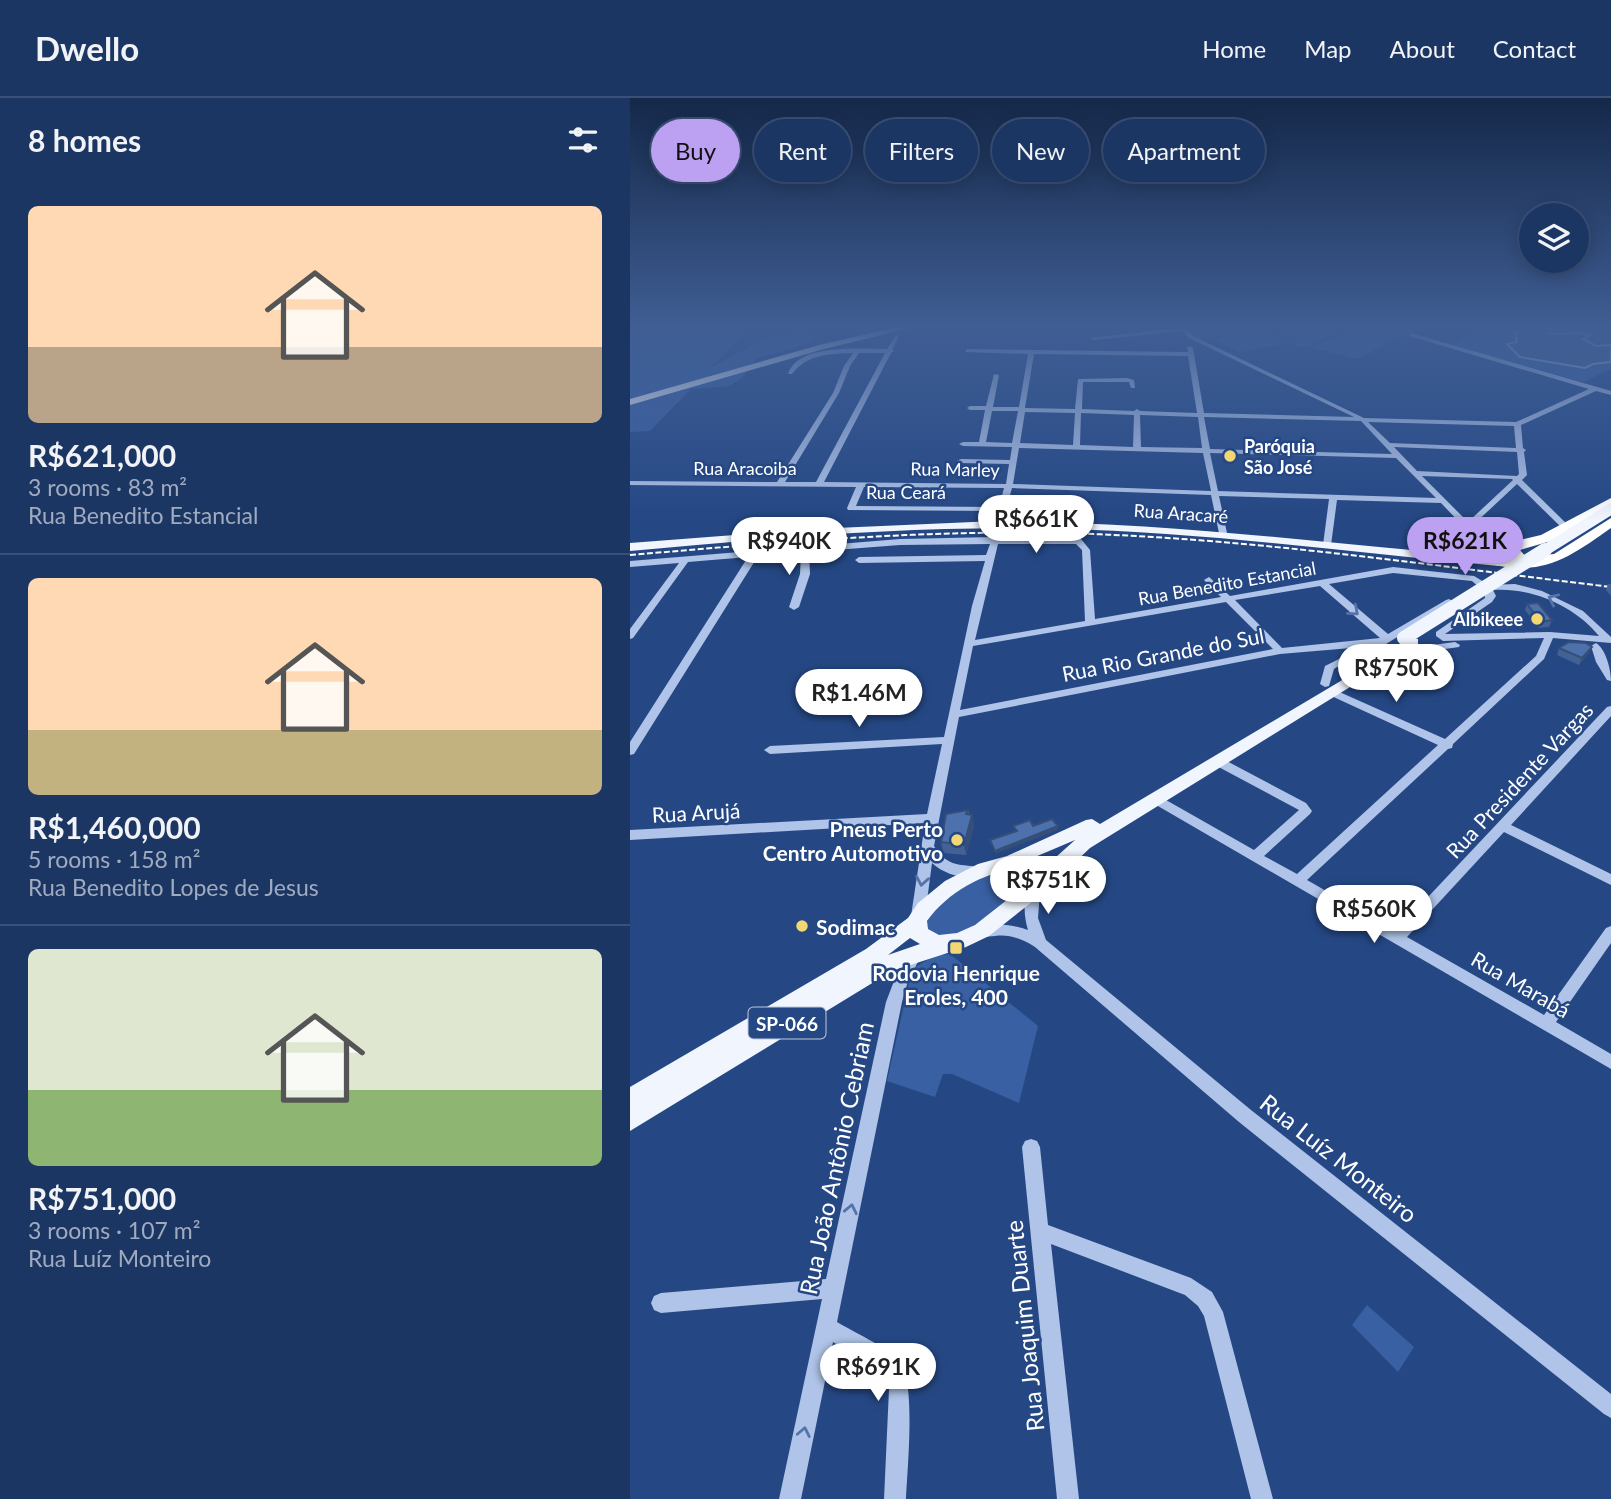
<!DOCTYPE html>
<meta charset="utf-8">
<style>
:root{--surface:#1c3664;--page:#29416d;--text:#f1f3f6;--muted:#a0abbf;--line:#3a5078;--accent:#bca0f2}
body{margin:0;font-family:Lato,sans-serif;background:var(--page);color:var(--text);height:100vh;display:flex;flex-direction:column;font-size:26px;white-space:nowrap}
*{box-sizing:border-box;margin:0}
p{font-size:23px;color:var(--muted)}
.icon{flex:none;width:38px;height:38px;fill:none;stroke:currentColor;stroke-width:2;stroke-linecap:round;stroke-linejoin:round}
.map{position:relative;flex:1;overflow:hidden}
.details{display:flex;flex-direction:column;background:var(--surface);width:630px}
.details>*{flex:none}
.top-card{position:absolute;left:21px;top:21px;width:665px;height:63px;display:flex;gap:14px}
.buttons{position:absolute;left:889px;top:105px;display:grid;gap:14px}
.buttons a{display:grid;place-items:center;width:70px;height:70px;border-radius:50%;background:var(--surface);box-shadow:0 4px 18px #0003,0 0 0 2px var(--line);font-size:35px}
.price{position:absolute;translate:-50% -60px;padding:0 16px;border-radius:24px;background:#fff;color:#222;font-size:23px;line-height:46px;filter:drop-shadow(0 2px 4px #0008)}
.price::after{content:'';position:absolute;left:50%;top:42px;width:21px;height:16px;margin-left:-10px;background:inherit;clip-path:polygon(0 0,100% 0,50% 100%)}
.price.current{background:var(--accent);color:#111}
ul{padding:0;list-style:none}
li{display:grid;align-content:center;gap:14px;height:371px;padding:0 28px}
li+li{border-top:2px solid var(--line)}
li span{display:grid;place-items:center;height:217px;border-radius:10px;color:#555}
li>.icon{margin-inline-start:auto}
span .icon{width:126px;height:126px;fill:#fffc;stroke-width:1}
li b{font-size:30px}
h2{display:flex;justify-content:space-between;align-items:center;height:84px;padding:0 28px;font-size:30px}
.chip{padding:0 24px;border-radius:32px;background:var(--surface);box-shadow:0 4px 18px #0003,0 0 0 2px var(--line);font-size:24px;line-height:63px}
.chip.current{background:var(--accent);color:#111}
header{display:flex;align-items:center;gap:42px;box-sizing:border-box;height:98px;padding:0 35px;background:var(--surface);border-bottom:2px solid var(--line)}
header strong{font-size:33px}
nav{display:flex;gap:38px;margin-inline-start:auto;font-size:24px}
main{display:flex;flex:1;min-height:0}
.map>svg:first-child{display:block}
.green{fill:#3960a2}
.water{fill:#465f8c;stroke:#a3bee9;stroke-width:2}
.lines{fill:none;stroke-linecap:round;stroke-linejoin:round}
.minor{fill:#afc4e8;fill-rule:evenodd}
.major{fill:#f1f5fe;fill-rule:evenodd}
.highway{fill:#fff;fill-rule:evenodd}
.rail{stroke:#fff;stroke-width:2;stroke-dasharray:6 2.5;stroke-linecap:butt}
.major-bridge-far1{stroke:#f1f5fe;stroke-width:11}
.major-bridge{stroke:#f1f5fe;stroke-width:14}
.wall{fill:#426195}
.shaded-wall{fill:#364f79}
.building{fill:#4d71ad;stroke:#364f79;stroke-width:2}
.oneway{stroke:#5573a8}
.poi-dot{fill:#f2d772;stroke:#254885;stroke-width:2.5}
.labels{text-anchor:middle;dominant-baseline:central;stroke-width:5;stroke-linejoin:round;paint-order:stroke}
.far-poi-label{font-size:18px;font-weight:bold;fill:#fff;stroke:#254885;text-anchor:start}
.far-street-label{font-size:18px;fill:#fff;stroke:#254885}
.shield{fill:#254885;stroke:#bec8da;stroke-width:2}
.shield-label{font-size:19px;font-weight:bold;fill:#fff}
.street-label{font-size:21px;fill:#fff;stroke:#254885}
.poi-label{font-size:21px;font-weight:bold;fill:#fff;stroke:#254885;text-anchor:end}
.near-street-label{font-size:24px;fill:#fff;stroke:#254885}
</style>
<header>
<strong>Dwello</strong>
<nav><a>Home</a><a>Map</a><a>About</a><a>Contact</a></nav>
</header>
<main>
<section class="details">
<h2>8 homes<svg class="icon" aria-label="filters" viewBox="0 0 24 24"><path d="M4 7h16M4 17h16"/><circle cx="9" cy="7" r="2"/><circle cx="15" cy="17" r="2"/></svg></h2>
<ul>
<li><span style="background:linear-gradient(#ffd9b3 65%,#b9a48a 0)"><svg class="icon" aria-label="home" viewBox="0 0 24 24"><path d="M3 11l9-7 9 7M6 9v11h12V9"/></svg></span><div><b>R$621,000</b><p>3 rooms · 83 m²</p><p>Rua Benedito Estancial</p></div></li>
<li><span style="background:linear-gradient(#ffd9b3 70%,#c2b280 0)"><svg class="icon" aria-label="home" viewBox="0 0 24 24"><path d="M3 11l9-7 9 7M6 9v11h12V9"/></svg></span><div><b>R$1,460,000</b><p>5 rooms · 158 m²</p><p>Rua Benedito Lopes de Jesus</p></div></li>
<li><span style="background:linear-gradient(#dfe7d0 65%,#8fb573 0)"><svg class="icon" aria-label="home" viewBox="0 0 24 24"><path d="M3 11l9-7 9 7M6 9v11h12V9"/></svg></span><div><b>R$751,000</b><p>3 rooms · 107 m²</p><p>Rua Luíz Monteiro</p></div></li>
</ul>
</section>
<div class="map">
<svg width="981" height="1401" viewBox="0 0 981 1401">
<rect width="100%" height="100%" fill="#254885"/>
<path class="green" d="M0 227H123L80 270C104 258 161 221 187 238L181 245 127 260 112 280 99 288 61 291 20 333 0 334Z
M551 227H792L727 261 682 250 716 234 755 241 712 233 674 250 660 245 610 254 584 241 635 231 663 244 668 243 637 229 571 242 560 237Z
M852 227H981V247L966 248 953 241 955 239 949 235 919 236 916 234 923 231 899 230 885 235 887 244 877 246 890 259 955 270 963 266 981 264V271L953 284 823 247Z
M383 767 395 772 398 776C394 807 333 837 304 841L295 828C310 797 351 776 383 767Z
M320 856 408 928 389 1005 322 976H313L305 999 257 983 282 871 306 857Z
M737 1207 784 1249 768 1274 722 1227Z"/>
<path class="water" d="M899 230H924L917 234 919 236 949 235 961 237 953 241 966 248 981 247V264L963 266 955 270 890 259 877 246 887 244 885 235Z"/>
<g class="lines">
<path class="minor" d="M545 227H551L563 238 734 320 886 324 959 291 779 238 781 235 981 293V297L966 293 891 327 893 350 896 352 894 354 897 377 892 382 940 429 933 431 887 386 842 428 865 451 866 453 862 456 859 455 811 405 707 402 701 447 697 450 693 447 699 401 589 398 597 435 593 438 589 435 581 397 382 390 372 426 368 428 364 426 368 413 218 412 217 410 226 389 0 387V383L147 384 203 295 214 268 223 255C199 256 177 256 162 276H158C168 245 229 251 257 251L266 237 269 239 262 252 264 253 261 255 194 384 376 386 379 366 331 365 327 363 331 361 380 362 382 349 333 348 329 346 333 344H349L355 312H340L337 310 340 308H356L364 276 369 277 363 309H389L398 256 335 254 337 251 558 254 557 250 560 248 563 250 574 315 724 319 559 240 551 233 463 242 460 240 548 230ZM229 255H255L186 384H155L209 295 220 268ZM404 256 558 258 567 315 510 313 507 311 504 313 452 311 453 284H499L501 290H505L504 282 497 280 448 281 445 311 395 310ZM362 313H388L382 345 356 344ZM395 314 445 315 443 347 390 345ZM451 315 504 317 503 349 450 347ZM510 317 568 319 572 350 511 349ZM574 319 731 323 762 356 580 351ZM738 324 884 328 886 350 760 345ZM764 349 887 354 889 376 887 378 787 373ZM389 350 573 355 581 393 383 386ZM580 355 766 360 806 400 588 393ZM792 378 882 381 883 382 838 424ZM234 389 374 390 369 409 226 408Z
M365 439 451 441 460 452 465 521 591 499 574 482 579 479 600 498 763 469 844 478 859 487 885 486 912 493 953 513 981 539V545L923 540 914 561 823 646 822 650 818 651 677 782 766 833 977 609 981 608V618L881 727 981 776V787L874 734 777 839 914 917 976 830 981 828V845L926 924 981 956V971L521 704 519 701 525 697 529 698 624 752 669 712 583 666 581 663 587 659 591 660 676 705 682 713 680 716 634 758 667 776 808 647 697 596 696 594 697 592H705L815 641 906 558 914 540 813 543 806 538V534L855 500 854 494 849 493 847 491 849 489 842 483 763 475 699 486 758 536 816 502 819 501 824 504 756 546 707 569 704 571 699 588 695 589 690 586 695 568 733 549 650 556 329 619 304 748C319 771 330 765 353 770L355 774 353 778C335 782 315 777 302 765L295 818 293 822 288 824 283 822 281 818 295 725 0 742V732L297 716 312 646 140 656 134 652 140 648 314 639 342 508 355 463 229 465 225 462 229 459 356 457 360 446 270 447 179 454 180 476 169 509 164 512 159 509 170 476 171 455 128 458 4 656 0 657V644L118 459 58 464 3 540 0 541V531L49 465 0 469V463L270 441ZM368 446H446L452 452 455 523 345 542ZM690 488 750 540 652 550 605 502ZM863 492C901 489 945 508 969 538L920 534 815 536 862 504 866 498ZM596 504 643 551 330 612 343 548Z
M825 544 830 547 829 549 766 558 761 555 766 552Z
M966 545C976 551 981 572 981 583L977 582 966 564 961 548Z
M403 790 408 791 410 795 408 820 416 842 621 1012 981 1296V1320L974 1316 609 1024 405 849C392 841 380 836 365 838 358 838 354 840 347 838L345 834 347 830C365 824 381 826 398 832 394 819 393 804 398 791Z
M285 850 290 852 292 856 278 883 272 904 207 1224C224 1234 254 1248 268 1261 287 1278 277 1373 276 1401H254L259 1291 256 1278 203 1244 171 1401H149L192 1201 31 1215 24 1212 21 1205 24 1198 31 1195 196 1181 256 904 264 883 280 852Z
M401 1041 407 1043 410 1049 418 1127 561 1180 582 1194 593 1214 643 1401H621L574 1218 568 1208 555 1197 421 1146 449 1401H427L392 1049 395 1043Z"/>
<path class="major" d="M366 423C535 424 701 446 869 460L875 464 869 468C722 455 577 434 430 431 286 427 143 440 0 453V445L183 431Z
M783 540 788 541V547L460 750 412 796 359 838 336 849 262 873 0 1033V989L236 851 278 820 288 805 315 783 348 766 377 758 456 722 462 721 470 726ZM445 742 416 768 405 759ZM388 770 399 774 396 787 345 827 327 835 309 837 298 831 297 823C318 794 353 775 388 770ZM280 840 290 846 258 857Z"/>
<path class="highway" d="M276 227H293L194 251 0 307V301L189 247Z
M981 400V410L921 443 890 452 896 459 924 456 981 420V430C940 459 913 479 860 466L852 455 864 448 911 437ZM870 456 879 457 881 460 870 459 868 457Z"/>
<path class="rail" d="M0 457C142 445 285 432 428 435 613 439 797 467 981 489"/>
<path class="major-bridge-far1" d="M912 454 981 411"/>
<path class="major-bridge" d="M774 540 915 452"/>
</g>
<path class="wall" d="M978 486H981V498L976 492Z
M897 506 922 522 919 529 909 530 895 512Z
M929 550 959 555 949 567 927 557Z
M770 561 800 569 786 575 769 564Z
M338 712 344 727 336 757 313 755 311 744Z"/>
<path class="shaded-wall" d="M962 549 959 555 949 567 952 560Z
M801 566 800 569 786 575 787 572Z
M342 717 344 727 336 757 334 747Z
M428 728V732L365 756V753Z"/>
<path class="building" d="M908 505 922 522 911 524 897 506Z
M939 544 956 545 962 549 952 560 929 550Z
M784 555 801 566 787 572 770 561Z
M338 712 336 716 342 717 334 747 311 744 316 716Z
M422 721 428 728 365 753 360 742 387 733 383 728 400 722 403 728Z"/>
<defs><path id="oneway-chevron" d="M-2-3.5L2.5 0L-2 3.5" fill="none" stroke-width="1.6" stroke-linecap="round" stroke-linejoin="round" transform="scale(1.75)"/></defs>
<g class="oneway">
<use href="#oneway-chevron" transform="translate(923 501) rotate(-155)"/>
<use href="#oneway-chevron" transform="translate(724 513) rotate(41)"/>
<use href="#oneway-chevron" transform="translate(292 783) rotate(100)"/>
<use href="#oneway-chevron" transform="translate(221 1111) rotate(-78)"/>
<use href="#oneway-chevron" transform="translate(174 1334) rotate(-79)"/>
</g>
<linearGradient id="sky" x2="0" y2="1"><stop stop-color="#142849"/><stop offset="0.54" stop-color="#405e94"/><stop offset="1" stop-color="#405e94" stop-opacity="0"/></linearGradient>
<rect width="981" height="423" fill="url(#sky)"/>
<g class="poi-dot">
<circle cx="600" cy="358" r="7"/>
<circle cx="907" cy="521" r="7"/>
<circle cx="327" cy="742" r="7"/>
<circle cx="172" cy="828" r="7"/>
<rect x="319" y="843" width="14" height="14" rx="3.5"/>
</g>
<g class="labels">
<g class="far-poi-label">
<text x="614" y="348">Paróquia<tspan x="614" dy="21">São José</tspan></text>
<text x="893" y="521" text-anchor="end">Albikeee</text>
</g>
<g class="far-street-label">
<text x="115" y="370">Rua Aracoiba</text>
<text transform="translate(325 371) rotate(1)">Rua Marley</text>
<text x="276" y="394">Rua Ceará</text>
<text transform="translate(551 415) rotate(4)">Rua Aracaré</text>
<text transform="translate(597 485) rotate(-10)">Rua Benedito Estancial</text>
</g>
<rect class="shield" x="118.5" y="909.5" width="77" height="31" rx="5"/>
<g class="shield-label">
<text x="157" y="925">SP-066</text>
</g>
<g class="street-label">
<text transform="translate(533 556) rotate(-11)">Rua Rio Grande do Sul</text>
<text transform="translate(889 682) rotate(-47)">Rua Presidente Vargas</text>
<text transform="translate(66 714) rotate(-3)">Rua Arujá</text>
<text transform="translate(891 886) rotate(30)">Rua Marabá</text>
</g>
<g class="poi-label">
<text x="313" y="730">Pneus Perto<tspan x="313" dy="24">Centro Automotivo</tspan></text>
<text x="186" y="828" text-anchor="start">Sodimac</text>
<text x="326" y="874" text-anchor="middle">Rodovia Henrique<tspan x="326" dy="24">Eroles, 400</tspan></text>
</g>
<g class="near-street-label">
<text transform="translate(206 1060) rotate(-78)">Rua João Antônio Cebriam</text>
<text transform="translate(709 1060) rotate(38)">Rua Luíz Monteiro</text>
<text transform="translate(394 1228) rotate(-96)">Rua Joaquim Duarte</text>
</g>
</g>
</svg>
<div class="buttons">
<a><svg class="icon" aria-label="layers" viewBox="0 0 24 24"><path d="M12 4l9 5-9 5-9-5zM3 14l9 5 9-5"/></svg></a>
</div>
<b class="price" style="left:406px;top:457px">R$661K</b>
<b class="price" style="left:159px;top:479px">R$940K</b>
<b class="price current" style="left:835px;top:479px">R$621K</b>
<b class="price" style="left:766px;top:606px">R$750K</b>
<b class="price" style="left:229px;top:631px">R$1.46M</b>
<b class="price" style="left:418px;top:818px">R$751K</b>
<b class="price" style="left:744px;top:847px">R$560K</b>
<b class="price" style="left:248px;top:1305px">R$691K</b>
<div class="top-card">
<a class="chip current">Buy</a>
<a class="chip">Rent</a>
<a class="chip">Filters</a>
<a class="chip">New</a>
<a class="chip">Apartment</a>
</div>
</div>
</main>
